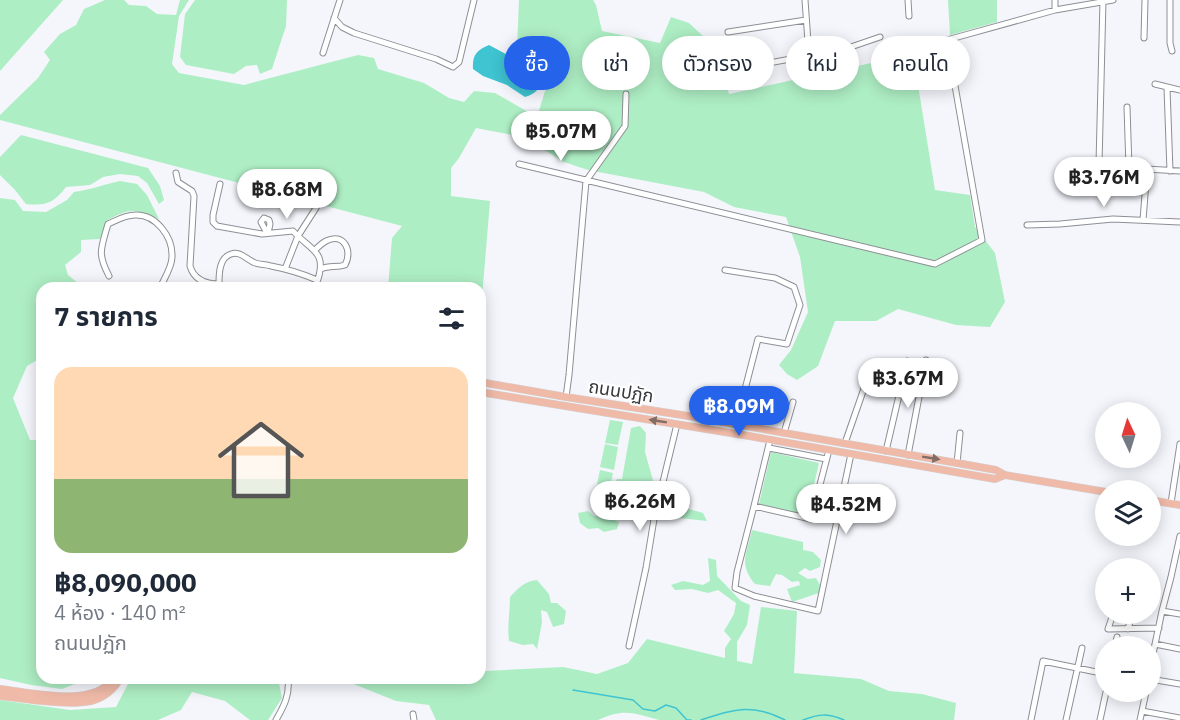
<!DOCTYPE html>
<html lang="th">
<meta charset="utf-8">
<style>
:root{--surface:#fff;--page:#f2f2f3;--text:#1f2937;--muted:#747a83;--line:#e0e1e3;--accent:#2563eb}
body{margin:0;font-family:"IBM Plex Sans","Noto Sans Thai",sans-serif;background:var(--page);color:var(--text);height:100vh;display:flex;flex-direction:column;font-size:22px;white-space:nowrap}
*{box-sizing:border-box;margin:0}
p{font-size:20px;color:var(--muted)}
.icon{flex:none;width:33px;height:33px;fill:none;stroke:currentColor;stroke-width:2;stroke-linecap:round;stroke-linejoin:round}
.map{position:relative;flex:1;overflow:hidden}
.panel{position:absolute;left:36px;top:282px;width:450px;height:402px;display:flex;flex-direction:column;background:var(--surface);border-radius:18px;box-shadow:0 3px 15px #0003}
.panel>*{flex:none}
.banner{position:absolute;left:504px;top:36px;width:570px;height:54px;display:flex;gap:12px}
.needle{width:39px;rotate:356deg}
.tools{position:absolute;left:1095px;top:402px;display:grid;gap:12px}
.tools a{display:grid;place-items:center;width:66px;height:66px;border-radius:50%;background:var(--surface);box-shadow:0 3px 15px #0003;font-size:30px}
.price{position:absolute;translate:-50% -51px;padding:0 14px;border-radius:21px;background:#fff;color:#222;font-size:20px;line-height:39px;filter:drop-shadow(0 2px 3px #0008)}
.price::after{content:'';position:absolute;left:50%;top:36px;width:18px;height:14px;margin-left:-9px;background:inherit;clip-path:polygon(0 0,100% 0,50% 100%)}
.price.current{background:var(--accent);color:#fff}
ul{padding:0;list-style:none}
li{display:grid;align-content:center;gap:12px;height:318px;padding:0 18px}
li+li{border-top:2px solid var(--line)}
li span{display:grid;place-items:center;height:186px;border-radius:18px;color:#555}
li>.icon{margin-inline-start:auto}
span .icon{width:108px;height:108px;fill:#fffc;stroke-width:1}
li b{font-size:26px}
h2{display:flex;justify-content:space-between;align-items:center;height:72px;padding:0 18px;font-size:26px}
.chip{padding:0 21px;border-radius:27px;background:var(--surface);box-shadow:0 3px 15px #0003;font-size:21px;line-height:54px}
.chip.current{background:var(--accent);color:#fff}
.map>svg:first-child{display:block}
.green{fill:#aeeec4}
.water{fill:#3fc4d2}
.lines{fill:none;stroke-linecap:round;stroke-linejoin:round}
.stream{stroke:#3fc4d2;stroke-width:1.5}
.minor-casing{stroke:#8d8f95;stroke-width:7}
.major-casing{stroke:#d3d3d4;stroke-width:8}
.minor{stroke:#fff;stroke-width:5}
.major{stroke:#f0baa8;stroke-width:7}
.oneway{fill:#826d67}
.labels{text-anchor:middle;dominant-baseline:central;stroke-width:4.5;stroke-linejoin:round;paint-order:stroke}
.street-label{font-size:18px;fill:#38393b;stroke:#fff}
</style>
<div class="map">
<svg width="1180" height="720" viewBox="0 0 1180 720">
<rect width="100%" height="100%" fill="#f4f6fc"/>
<path class="green" d="M0 0H63L0 71Z
M105 0H124L129 5 146 6 157 14 176 15 180 0H189L179 16 172 64 179 73 244 85 358 55 374 58 378 69 424 83 449 98 464 102 474 91 495 93 537 117 550 75 517 49 519 0H593L596 5 602 31 660 43 671 17 689 23 716 48 729 94 913 54 935 190 970 195 975 227 995 253 1005 302 990 327 956 325 898 309 876 321H835L818 366 797 380 787 374 779 365 791 350 808 312 800 257 786 217 734 207 704 192 588 170 564 162 523 137 476 128 459 158 451 168V196L490 201 480 322V288H388L392 238 402 226 0 120V115L38 78 50 60 44 52 60 34 76 25 84 9Z
M195 0H287L286 26 272 69 260 74 257 65 246 66 234 74 186 65 180 57 185 14Z
M948 0H997V22L950 35Z
M21 135 148 168 160 186 164 200 159 204 147 183 138 176 120 174 103 177 90 185 66 187C54 203 46 206 26 204L15 190 0 175V157Z
M120 181 137 184 147 195 159 219C133 208 130 208 106 221L100 239 81 240V252L65 265 68 275 84 288H42V357L27 366 13 398 30 440H42V678H90L62 689 31 685 0 678V198L15 200 23 211 46 212 67 200 74 192C90 190 105 184 120 181Z
M610 420 623 422 618 445 605 443Z
M640 426 646 433 645 452 656 491 645 508 629 509 614 501V484L617 479H622L631 428Z
M605 444 618 447 614 470 600 467Z
M771 452 819 463 807 515 759 504Z
M600 470 613 473 608 496 595 494Z
M666 501 673 504 678 511 689 509 703 513 707 521 661 516Z
M588 511 594 516 606 517 619 522 617 529 604 532 598 528 588 529 580 523 578 513Z
M752 530 803 542V550L813 552 821 560 820 567 810 571 805 568 798 573 808 579 816 578 820 585 819 593 792 602 787 589 800 585 799 581 792 582 782 575 776 574 770 586 755 584C738 564 747 553 752 530Z
M708 558 716 560 717 576 741 601 750 605 747 625 737 642V661L752 664 761 607 797 611 794 673 861 679 889 691 922 694 956 703 954 720H659C634 713 623 708 598 720H436L429 705 396 701 351 683 348 678H402L412 683 445 678H480V672L485 671 563 667 597 674 628 663 647 639 725 658V648L731 639 724 631 734 614 736 603 718 590 708 593 692 589 675 590 671 585 683 581 703 585 710 581Z
M537 580 549 594 551 603H557L566 611 564 624 553 627 547 612 541 610 542 622 537 649 533 644 523 645 509 641C507 627 510 612 510 597 518 588 525 581 537 580Z
M131 678H184L185 681 203 678H278L282 698 268 720H250L225 701 192 692 181 710 158 720H0V700L70 710 116 707Z"/>
<path class="water" d="M489 45 543 74C541 87 538 93 525 97L507 85 483 76 473 69C472 55 477 50 489 45Z"/>
<g class="lines">
<path class="stream" d="M573 690 633 700 643 709 655 711 666 705 676 708 687 720H691
M701 720C735 709 751 703 785 720
M803 720C819 714 827 713 844 720"/>
<defs>
<path id="minor" d="M805 0 809 56
M908 0 909 16
M1055 0V10
M1103 0 1099 164 1129 168 1180 171
M1170 0V43L1172 51
M334 18 342 27 354 33 436 59 453 67 459 62 474 0
M728 32 806 20
M1144 38 1145 0
M917 46 947 40
M323 53 340 0
M731 70 845 49 880 37
M1155 84 1180 90
M1167 88 1170 171
M1127 107 1129 168
M519 164 935 264 982 240 947 40 1055 10 1113 0
M176 173 178 182 192 191 194 196 190 266C194 280 206 284 219 284 219 274 219 258 231 254 240 251 245 258 253 262 258 265 265 264 271 266 287 269 303 274 317 280L316 288
M220 184 213 215V222L217 226 262 234 293 231C311 251 328 251 317 282
M1143 220 1147 169
M1027 225 1060 224 1113 219 1180 222
M267 233 261 222 264 218 269 220 270 224 268 233
M315 250C318 247 322 243 326 241 344 232 353 251 345 265 336 268 330 265 321 269
M285 269 298 236 316 208
M725 270 775 278 794 287 800 305 787 344 758 339 736 424
M109 276C97 253 101 249 108 224 117 220 125 215 135 215 156 214 173 237 172 257 172 267 164 279 160 288
M566 397 569 375 586 181 625 126 626 94
M784 433 793 402
M845 443 868 377
M769 448 826 459
M829 450 811 519 754 506 737 572 735 588 754 596 818 611 851 454
M886 451 907 361
M908 455 926 360
M957 463 960 433
M1171 503 1180 444
M754 506 770 440
M1162 611 1180 614
M1113 614 1108 629 1159 628
M1128 629 1132 614
M1155 644 1180 649
M629 646 646 568 654 519 677 424
M1115 646 1117 637
M1150 668 1162 611 1171 577 1180 536
M1150 679 1180 684
M1142 711 1180 718
M413 714 414 720
M276 720C284 706 290 695 288 678
M1031 720 1043 661 1106 674
M1066 720 1082 648
M1100 720 1106 692
M1140 720 1146 692"/>
<path id="major" d="M480 382 566 397 682 415 957 463 996 470 1005 475 1106 492
M480 392 749 436 995 479 1005 475
M1150 500 1180 505
M0 689C28 692 96 709 113 678
M0 696C25 699 67 706 91 701 103 698 115 689 120 678"/>
</defs>
<use href="#minor" class="minor-casing"/>
<use href="#major" class="major-casing"/>
<use href="#minor" class="minor"/>
<use href="#major" class="major"/>
</g>
<defs><path id="oneway-solid" d="M-6-.8H1V-3.2L6.5 0L1 3.2V.8H-6Z" transform="scale(1.5)"/></defs>
<g class="oneway">
<use href="#oneway-solid" transform="translate(658 421) rotate(-171)"/>
<use href="#oneway-solid" transform="translate(931 458) rotate(9)"/>
</g>
<g class="labels">
<g class="street-label">
<text transform="translate(621 391) rotate(9)">ถนนปฏัก</text>
</g>
</g>
</svg>
<div class="tools">
<a><svg class="needle" viewBox="-14 -14 28 28"><path d="M0-13l5 13h-10z" fill="#e53935"/><path d="M0 13l5-13h-10z" fill="#747a83"/></svg></a>
<a><svg class="icon" aria-label="layers" viewBox="0 0 24 24"><path d="M12 4l9 5-9 5-9-5zM3 14l9 5 9-5"/></svg></a>
<a>+</a>
<a>−</a>
</div>
<b class="price" style="left:561px;top:162px">฿5.07M</b>
<b class="price" style="left:1104px;top:208px">฿3.76M</b>
<b class="price" style="left:287px;top:220px">฿8.68M</b>
<b class="price" style="left:908px;top:409px">฿3.67M</b>
<b class="price current" style="left:739px;top:437px">฿8.09M</b>
<b class="price" style="left:640px;top:532px">฿6.26M</b>
<b class="price" style="left:846px;top:535px">฿4.52M</b>
<div class="banner">
<a class="chip current">ซื้อ</a>
<a class="chip">เช่า</a>
<a class="chip">ตัวกรอง</a>
<a class="chip">ใหม่</a>
<a class="chip">คอนโด</a>
</div>
<section class="panel">
<h2>7 รายการ<svg class="icon" aria-label="filters" viewBox="0 0 24 24"><path d="M4 7h16M4 17h16"/><circle cx="9" cy="7" r="2"/><circle cx="15" cy="17" r="2"/></svg></h2>
<ul>
<li><span style="background:linear-gradient(#ffd9b3 60%,#8fb573 0)"><svg class="icon" aria-label="home" viewBox="0 0 24 24"><path d="M3 11l9-7 9 7M6 9v11h12V9"/></svg></span><div><b>฿8,090,000</b><p>4 ห้อง · 140 m²</p><p>ถนนปฏัก</p></div></li>
</ul>
</section>
</div>
